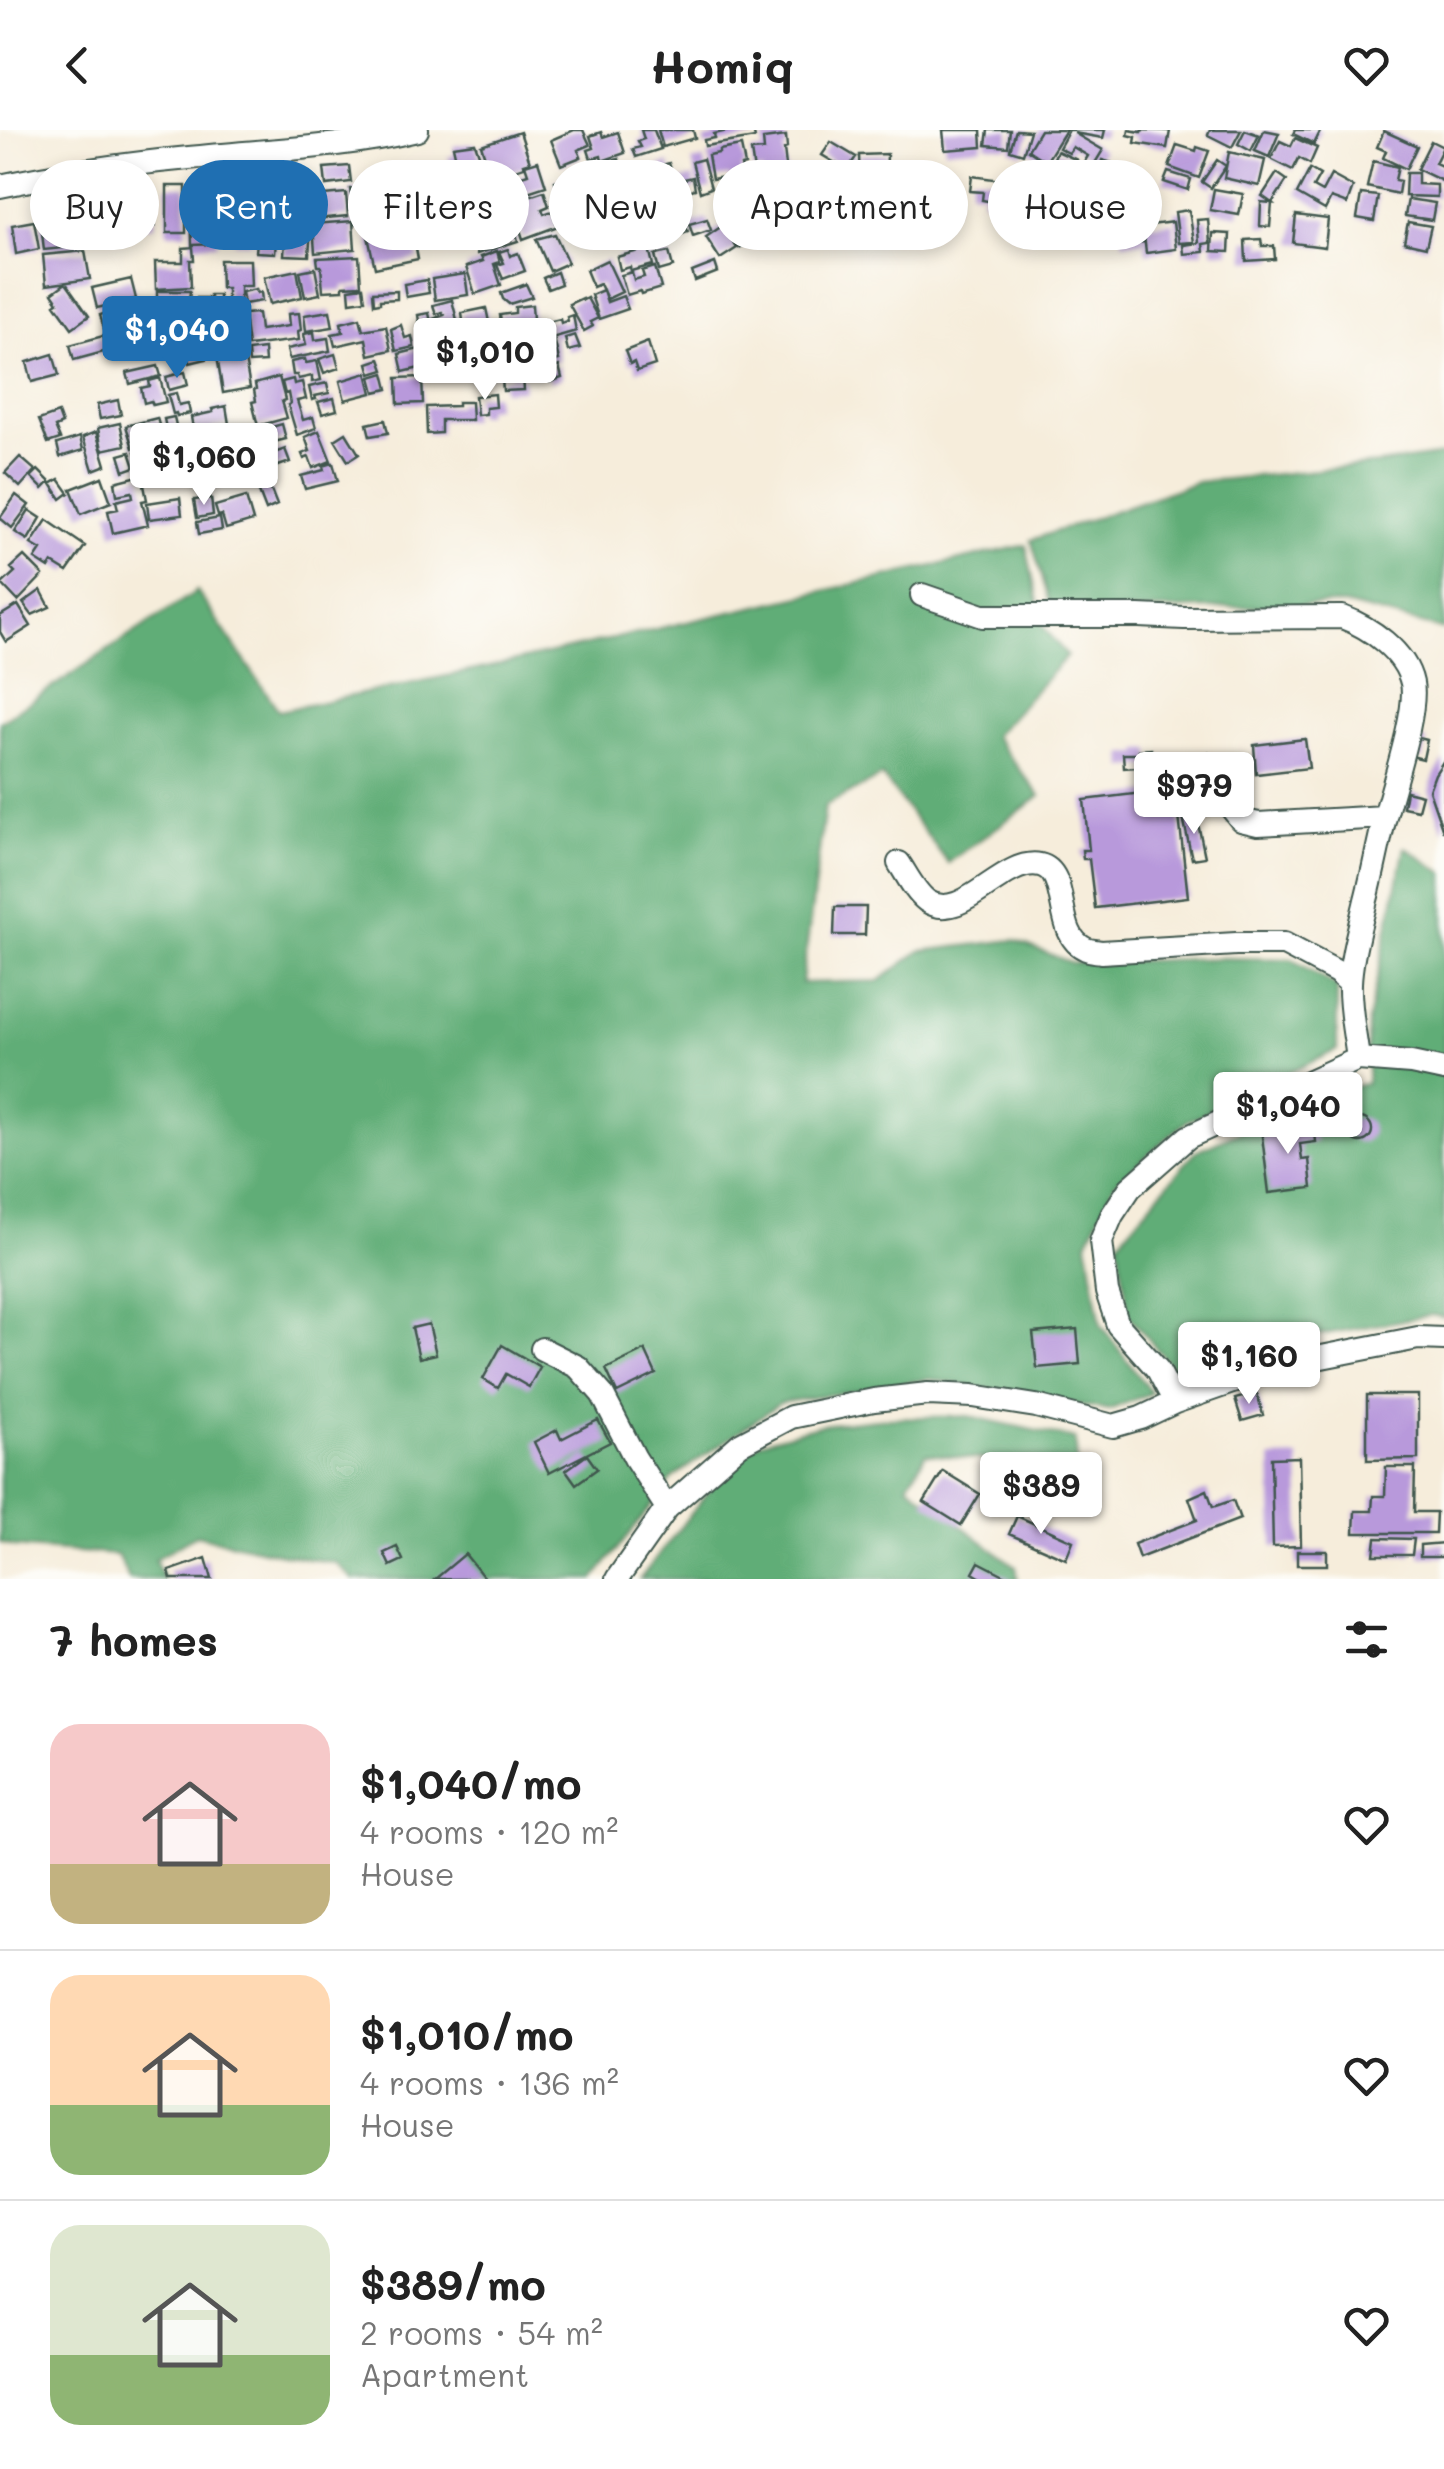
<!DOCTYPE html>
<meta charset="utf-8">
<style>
:root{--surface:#fff;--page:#f6f6f6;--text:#222;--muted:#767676;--line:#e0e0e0;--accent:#1f6fb2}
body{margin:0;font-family:Mali,sans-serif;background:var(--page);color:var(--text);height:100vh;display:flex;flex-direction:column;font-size:38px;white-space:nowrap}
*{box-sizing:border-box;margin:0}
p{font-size:32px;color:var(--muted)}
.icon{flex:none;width:55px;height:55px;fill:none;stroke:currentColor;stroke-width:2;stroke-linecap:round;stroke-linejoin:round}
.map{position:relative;height:1449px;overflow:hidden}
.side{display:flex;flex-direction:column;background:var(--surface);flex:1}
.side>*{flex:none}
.banner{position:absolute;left:30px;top:30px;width:1385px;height:90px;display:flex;gap:20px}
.price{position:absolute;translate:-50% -85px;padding:0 22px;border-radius:10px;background:#fff;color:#222;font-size:32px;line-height:65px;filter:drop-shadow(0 2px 5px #0008)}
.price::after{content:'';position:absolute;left:50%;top:60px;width:30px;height:22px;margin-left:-15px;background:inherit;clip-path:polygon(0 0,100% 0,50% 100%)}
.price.active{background:var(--accent);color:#fff}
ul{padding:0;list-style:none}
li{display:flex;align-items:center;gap:30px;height:250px;padding:0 50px}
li+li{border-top:2px solid var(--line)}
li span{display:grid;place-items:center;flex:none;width:280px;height:200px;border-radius:30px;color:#555}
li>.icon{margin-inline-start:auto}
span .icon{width:120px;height:120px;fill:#fffc;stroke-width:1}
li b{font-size:42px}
h2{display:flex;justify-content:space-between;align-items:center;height:120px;padding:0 50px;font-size:42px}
.pill{padding:0 35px;border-radius:45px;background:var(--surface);box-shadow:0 5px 15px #0003;font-size:35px;line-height:90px}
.pill.active{background:var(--accent);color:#fff}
header{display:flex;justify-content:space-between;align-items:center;height:130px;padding:0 50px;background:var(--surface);font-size:45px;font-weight:700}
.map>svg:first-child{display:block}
.forest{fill:#61ad77;stroke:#407556;stroke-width:2.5}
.building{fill:#b899db}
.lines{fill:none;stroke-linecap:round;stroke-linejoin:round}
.minor-casing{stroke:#3f574d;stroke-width:26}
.minor{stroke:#fff;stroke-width:22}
</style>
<header><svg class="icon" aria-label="back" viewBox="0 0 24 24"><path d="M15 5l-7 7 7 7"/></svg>Homiq<svg class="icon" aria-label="heart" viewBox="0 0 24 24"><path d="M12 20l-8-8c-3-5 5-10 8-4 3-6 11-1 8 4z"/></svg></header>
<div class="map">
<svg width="1444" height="1449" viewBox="0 0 1444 1449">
<rect width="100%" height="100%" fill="#fdfcf7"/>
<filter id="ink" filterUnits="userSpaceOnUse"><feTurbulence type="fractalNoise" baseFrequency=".01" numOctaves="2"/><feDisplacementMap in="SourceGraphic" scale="20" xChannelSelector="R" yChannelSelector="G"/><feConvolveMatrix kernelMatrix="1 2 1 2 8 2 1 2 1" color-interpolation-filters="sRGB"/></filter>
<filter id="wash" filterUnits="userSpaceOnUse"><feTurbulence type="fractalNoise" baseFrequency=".0048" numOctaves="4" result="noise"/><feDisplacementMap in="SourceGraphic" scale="40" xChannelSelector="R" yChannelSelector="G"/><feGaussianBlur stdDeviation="2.25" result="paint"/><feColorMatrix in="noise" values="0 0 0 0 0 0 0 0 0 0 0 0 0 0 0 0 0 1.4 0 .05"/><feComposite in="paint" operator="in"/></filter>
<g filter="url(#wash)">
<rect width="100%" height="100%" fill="#f6eddb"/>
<path class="forest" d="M1444 325V500L1344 474 1053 483 1031 410 1197 352 1378 334Z
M1026 415 1043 496 1067 526 994 606 1040 666 948 733 882 646 825 676 802 853 879 851 920 821 1014 810 1072 833 1222 828 1292 829 1337 857V920L1187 991 1115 1053 1087 1112 1101 1195 1151 1263 1109 1280 929 1249 780 1273 675 1346 594 1449H353L336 1433 282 1424 196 1405 155 1429 163 1449H129L117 1425 14 1417 0 1412V592L197 461 279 581 480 539Z
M1405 717 1444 743V1187L1432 1185 1291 1210 1186 1254 1129 1186 1118 1112 1196 1021 1312 969 1367 953 1368 891Z
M968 1286 1075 1309 1078 1339 926 1324 908 1355 1016 1437 1018 1449H640L731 1332 760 1312 821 1295 887 1288Z"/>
<g id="blocks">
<path class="building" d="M574 0H583L590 15 578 20 581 27 561 35 551 10Z
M641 0H654L661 19 636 27 633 19 641 17 638 11 644 9Z
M658 0H693L695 8 663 17Z
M732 0H753L755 8 705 16 704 10 715 8 714 4Z
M943 0H981L982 17 945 20Z
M988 0H1010L1008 17 986 15Z
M1016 0 1030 1 1023 24 1010 20Z
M1040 0H1066L1046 32 1028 20Z
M1069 0H1105L1103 8 1074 3 1103 20 1086 48 1078 43 1088 26 1073 17 1069 23 1059 18Z
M1129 0 1141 2 1142 0 1170 1 1167 18 1135 13 1136 7 1128 5Z
M1210 0H1241L1232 17 1208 5Z
M1245 0 1259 5 1251 21 1238 14Z
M1264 0 1279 3 1269 27 1255 21Z
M1295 0H1321L1314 14 1293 4Z
M1384 1 1417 16 1406 39 1383 28 1386 21 1377 17Z
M520 2 530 32 523 34 524 37 492 48 481 15Z
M601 2 603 7 618 2 625 23 602 31 601 26 591 29 588 20 594 18 590 6Z
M786 6 787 18 784 19 787 44 762 47V40L754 41 751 21 764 20 763 9Z
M1295 8 1317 18 1310 34 1299 28 1293 40 1271 29 1280 11 1291 16Z
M1431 11 1443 17 1435 33 1444 37V52L1417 39Z
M831 12 856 27 847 40 822 25Z
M475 13 491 59 463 69 448 27 455 25 453 16Z
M1177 15 1196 21 1197 17 1209 21 1199 48 1169 37Z
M741 16 745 35 741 36 743 48 730 50V46L712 49 708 25 719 23V20Z
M1057 21 1077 30 1070 48 1049 40Z
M1229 22 1265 30 1259 56 1224 48Z
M887 24 886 50 860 52 859 25Z
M619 29 621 38 618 39 625 67 602 72 595 42 607 40 605 32Z
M703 29 711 58 700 62 692 32Z
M1102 30 1126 37 1117 67 1087 59 1090 49 1096 51Z
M1217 30 1226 36 1211 58 1202 52Z
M538 31 546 56 515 66 516 69 506 72 500 53 528 44 525 35Z
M1373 31 1398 37 1395 50 1400 51 1398 64 1367 57Z
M669 33 680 68 666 72 662 61 666 60 659 36Z
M349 36 351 52 326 55 324 38Z
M1310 39 1320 45 1313 57 1322 62 1331 45 1353 57 1347 74 1331 68 1325 80 1297 64Z
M581 40 583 46 592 43 599 73 586 77 584 68 561 73 555 51 568 48 567 44Z
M790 40 818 42 817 68 805 67 806 59 789 60Z
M1168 42 1191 49 1188 60 1164 52Z
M1030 43 1041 45 1036 67 1011 62 1014 52 1028 55Z
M1277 43 1287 50 1272 73 1270 97 1260 96 1261 72 1272 73 1262 66Z
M1406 43H1418V54L1437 55V67L1405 66Z
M425 46 441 88 423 95 406 53Z
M972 46 1008 51 1005 74 982 70 983 62 970 61Z
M693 47 695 59 682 62 680 50Z
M780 49V56H784L785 67 757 69 756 51Z
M1046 49 1061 54 1052 79 1037 73Z
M852 52 874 54V58L884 59 881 85 849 82Z
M822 54 832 55V60H844V74H821Z
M167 56H186V103H167Z
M651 56 654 63 660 65 657 76 651 71 638 73 632 62Z
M444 58 449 73 465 69 467 76 442 83 435 61Z
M350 59H357L362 92 355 94Z
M1214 59 1243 64 1239 85 1210 80Z
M938 60 957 62 956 77 936 75Z
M544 61 549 76 542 79 544 84 552 81 558 96 523 109 511 72Z
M1065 62 1076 70 1064 87 1053 78Z
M346 63 348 86 315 89 312 66Z
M1361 64 1378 66 1374 91 1357 88Z
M371 65 372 69 399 65 401 88 370 92 371 94 364 95 360 66Z
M221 67 222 97H217V114L192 115 191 69Z
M790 68 797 84 790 87 788 81 776 86 772 75Z
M1106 69 1129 70 1128 82 1106 81Z
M1408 69 1435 73 1432 90 1405 86Z
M487 70 496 90 488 93 486 87 482 89 485 97 461 107 452 85Z
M237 71H252L250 113H234Z
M279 71H308L307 94H298V90L283 92V86H278Z
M1092 71 1102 72 1100 100 1071 98 1072 83 1091 85Z
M153 74 155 96 139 97 136 75Z
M679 75 688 102 671 108 661 81Z
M129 76 131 95 106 99 103 80Z
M1189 80 1194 112 1179 113 1175 82Z
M1121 82H1128V101L1143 100V112L1122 113Z
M1296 85 1328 89 1325 117 1293 113Z
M254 86 278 88 275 123 256 122 257 111H252Z
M755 88 764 104 753 110 744 94Z
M707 89 711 100 693 106 689 94Z
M1208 89 1210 113 1203 114 1204 122 1184 124 1183 115 1199 113 1197 90Z
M81 90 84 116 44 120 41 94Z
M34 91 39 119 16 124 12 95Z
M353 91 355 119 315 123 313 94Z
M411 92 418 129 375 138 367 102Z
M442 92 447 109 432 114 426 97Z
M496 92 497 97 513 92 518 111 477 124 473 109 480 107 478 102 489 99 487 95Z
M1173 92 1176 119 1146 123 1143 96Z
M1408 92 1431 96 1426 117 1404 112Z
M742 93 751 112 739 118 730 99Z
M286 96 311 97 309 126 284 125Z
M722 96 737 118 720 129 706 107Z
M621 100 622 112 599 115 598 103Z
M1213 103 1230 104 1229 122 1212 121Z
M555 104 568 133 550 141 536 109Z
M1261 109 1262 116H1274L1275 129 1246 131 1245 110Z
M193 117 194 130H190L191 157 156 159 155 132H183V118Z
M649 118 653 135 631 141 630 137 620 140 617 127Z
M508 119 510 126 518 123 525 141 503 149 497 135 504 133 499 122Z
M85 121 90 149 46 155 43 125Z
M497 121 500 132 494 134 501 155 475 164 466 137 483 131 481 127Z
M669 122 673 137 659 141 655 125Z
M359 126 361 155 343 156V160L323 161 321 136H318L317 128Z
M220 130H250L251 156H240V170L227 171V158H221Z
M607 130 622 162 607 169 600 154 593 157 586 140Z
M715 133 718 142 695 151 692 142Z
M655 137 661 158 641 164 640 161 627 165 621 145 632 142 634 150 644 147 642 141Z
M315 138 320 164 305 167 300 141Z
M297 140 302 167 270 174 264 147Z
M557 142 561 154 548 159 543 148Z
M465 144 468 165 435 170 432 149Z
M131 149 136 169 97 178 92 158Z
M427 150 429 163 406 167 404 154Z
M66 153 89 186 72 198 55 174 58 172 52 163Z
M526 154 532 167 509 174 503 169 501 163Z
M363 157 365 170 350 172 349 159Z
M256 159 257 163 261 162 262 171 244 174 242 162Z
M603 160 607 172 623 166 628 179 599 189 591 165Z
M157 161H190L189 170H157Z
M397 161V169L380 170V173L374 174 373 162Z
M210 165H219V175H196L197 168H210Z
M582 168 583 170 587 168 598 188 590 192 593 196 584 201 569 174Z
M452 170 459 198 437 204 433 189 444 185 442 182 436 184 433 175Z
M174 172 179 195 152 202 146 179Z
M532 175 533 190 501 194 500 185 515 183V177Z
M125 177 128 186 114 190 121 212 109 216 100 185Z
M139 178 147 204 137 207 130 181Z
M486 178 490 197 463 205 460 192 463 191 462 183Z
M330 181 333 197 306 201 304 185Z
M258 183 260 200 289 196 288 184 299 183 301 200 298 201 299 210 248 216 244 184Z
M429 183 433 202 421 204 418 185Z
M241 184 243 210 227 211 228 216 242 213 250 258 223 263 217 226 231 224 230 222 206 228 204 215 221 212 210 213 209 202 215 201 214 191 223 190 222 185Z
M573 185 576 201 552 208 548 192 560 189 561 193 568 191 567 187Z
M360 188 363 200 386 196 391 220 369 225 366 209 335 216 332 204 343 202 341 193Z
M544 190 547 205 497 214 495 199Z
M401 195 405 208 412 206 414 217 396 221 391 199Z
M314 202 315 210 328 208 330 221 289 229 287 219 306 215 304 204Z
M575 205 580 218 568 221 565 208Z
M103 206 107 221 74 230 70 215Z
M439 207 444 224 427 230 428 236 403 242 399 224 419 219 421 227 426 225 422 213Z
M554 208 559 230 539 234V231L527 234 523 215Z
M480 209 481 218 504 215 505 225H501V230L507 229 509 243 484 245 485 250 474 251V245L465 246 463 232H466L465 221H468V218H463L462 211Z
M201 211 206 229 190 233 186 214Z
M648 212 655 235 637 241 634 232 630 234 625 221Z
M264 219 265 232 249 233 248 221Z
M53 224 59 245 32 252 27 232Z
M335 224 339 238 324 243 319 229Z
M461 224 462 247 438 249 437 235H444L443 225Z
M520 227 522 241H519L520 245 511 247 509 228Z
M305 229 306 233 317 231 321 250 312 252V246L298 249 297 245H293L291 232Z
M380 229 384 240 371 244 368 233Z
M158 236 161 246 130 254 127 243Z
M559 236 562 248 550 252 546 240Z
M185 242 188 255 169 260 166 247Z
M367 243 372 263 345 270 340 251Z
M384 243 388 259 375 262 371 247Z
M279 247 285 270 282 271 287 288 258 296 252 272 256 271 254 260 256 259 255 254Z
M422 247 423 273 398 274 397 248Z
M160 248 166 272 153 275 151 271 144 273 141 258 150 256 149 251Z
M523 248 524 260 503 261 502 249Z
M293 249 294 254 302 252 306 269 297 271 303 290 313 287 316 298 297 305 288 275 290 274 288 263 285 264 282 252Z
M327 253 329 263 315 266 316 269 312 270 309 257Z
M176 263 179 275 188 273 190 283 177 286 176 283 173 284 168 265Z
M495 264 496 277 486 278V284L477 285 475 266Z
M334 268 337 280 322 284 318 272Z
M118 270 121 285 100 289 97 275Z
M458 272H471L472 290H441V303L427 304 426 277 458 276Z
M226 276 229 294 211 298 213 305 195 309 191 287 213 282 212 279Z
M58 283 62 294 55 297 60 309 48 313 39 290Z
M174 287 178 304 168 307 164 289Z
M157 288 163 309 133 318 126 296Z
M385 290 388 303 370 306 367 294Z
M120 293 125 315 102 320 98 298Z
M282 294 286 309 270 313 271 319 259 322 254 302Z
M247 300 259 338 240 344 228 306Z
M319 301 331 331 313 338 309 327 304 329 302 324 310 321 305 307Z
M96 302 106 335 93 340 83 307Z
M346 303 359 324 348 331 335 310Z
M80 307 83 320 60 327 57 314Z
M160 316 164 334 140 340 135 322Z
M285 319 290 332 264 341 261 328Z
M130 322 135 337 124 341 119 325Z
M20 327 35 340 20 357 5 343Z
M333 333 338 351 305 359 301 346 324 340 323 336Z
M38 340 50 352 43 359 31 347Z
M142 345 147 370 142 371 148 395 113 403 108 381 118 379 116 371 133 367 132 362 117 365 115 352Z
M265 345 277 375 266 380 254 349Z
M102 347 111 372 81 384 71 359Z
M59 349 69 363 61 369 51 354Z
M16 365 29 375 12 398 0 388Z
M246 367 253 391 226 399 222 385 218 386 215 376Z
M180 368 182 385 149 389 147 373Z
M211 368 213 385 197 388 194 370Z
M29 380 41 388 28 410 15 402Z
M220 388 222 400 199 404 197 392Z
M47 390 85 416 67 442 52 433 49 438 35 429 41 420 31 414Z
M24 426 43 445 18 471 2 454 15 442 11 438Z
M41 460 50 477 32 485 23 473Z
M18 475 31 496 6 512 0 502V486Z
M1415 607 1427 610 1423 629 1411 626Z
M1305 609 1309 638 1256 644 1254 615Z
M1151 619V636L1124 638 1123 624H1139V620Z
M1444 630V701H1443L1429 660 1435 644Z
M1176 659 1188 767 1095 778 1089 729H1083L1082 720H1089L1084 670Z
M1406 661 1422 665 1418 680 1403 677Z
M1196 684 1205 727 1192 729 1183 687Z
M835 777H866L865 805H834Z
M1348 1000a12 12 0 1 1 24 0a12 12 0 1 1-24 0Z
M1314 992 1316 1012 1300 1014 1302 1030 1309 1029 1312 1058 1269 1063 1261 998Z
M429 1194 436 1224 419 1228 412 1198Z
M1077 1199 1080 1234 1037 1238 1033 1203Z
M502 1215 540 1237 529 1257 506 1244 498 1258 483 1249Z
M645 1220 656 1244 617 1263 606 1239Z
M1257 1263 1263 1285 1242 1291 1235 1269Z
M1367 1265H1418V1329L1367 1330Z
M598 1290 610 1312 549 1343 534 1312 557 1300 561 1309Z
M587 1325 597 1339 576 1354 566 1340Z
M1299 1327 1301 1416 1273 1417 1271 1328Z
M1386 1337H1415L1414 1382H1436L1435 1403H1354L1355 1381H1372L1373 1366H1385Z
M943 1341 980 1364 961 1395 924 1372Z
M1207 1360 1213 1377 1233 1370 1240 1389 1139 1428 1134 1414 1197 1390 1189 1368Z
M1017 1386 1073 1411 1066 1429 1009 1404Z
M1376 1408 1414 1409 1412 1425H1374Z
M1444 1413V1427H1420V1415Z
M397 1417 403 1430 390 1436 384 1423Z
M1297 1421H1327V1435H1297Z
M465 1424 485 1449H435Z
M206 1428 212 1449H171L169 1441Z
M979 1432 1012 1449H983L973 1443Z"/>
</g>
</g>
<g filter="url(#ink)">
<use href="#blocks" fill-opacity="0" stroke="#3f574d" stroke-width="2.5"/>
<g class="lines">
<defs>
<path id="minor" d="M0 56C62 43 126 34 189 28 266 20 342 18 417 0
M922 465 983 486H1139L1184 488 1342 487C1369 497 1405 521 1412 553 1418 581 1392 657 1385 687 1378 715 1373 743 1366 770 1360 797 1351 825 1350 853 1349 879 1355 904 1358 929
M1168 634H1205L1213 639 1229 675 1241 690 1258 694 1385 687
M899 733C907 745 915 762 927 771 962 795 1002 727 1040 735 1071 742 1053 806 1086 819 1091 821 1096 821 1101 822L1236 814H1284L1337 842 1350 853
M542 1219 578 1237 602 1264 635 1328 667 1378
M1175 1272 1158 1240 1118 1195 1107 1162 1101 1111 1112 1085 1130 1058 1188 1007 1358 929 1411 933 1444 940
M617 1449 667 1378 740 1314 791 1287 874 1270 928 1264 973 1266 1036 1276 1113 1296 1141 1288 1175 1272 1281 1235 1418 1208 1444 1209"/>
</defs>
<use href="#minor" class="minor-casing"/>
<use href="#minor" class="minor"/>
</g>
</g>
</svg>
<b class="price active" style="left:177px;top:251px">$1,040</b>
<b class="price" style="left:485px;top:273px">$1,010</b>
<b class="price" style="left:204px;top:378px">$1,060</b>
<b class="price" style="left:1194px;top:707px">$979</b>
<b class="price" style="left:1288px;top:1027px">$1,040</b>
<b class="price" style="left:1249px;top:1277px">$1,160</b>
<b class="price" style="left:1041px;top:1407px">$389</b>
<div class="banner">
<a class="pill">Buy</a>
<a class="pill active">Rent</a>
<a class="pill">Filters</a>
<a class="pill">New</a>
<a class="pill">Apartment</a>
<a class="pill">House</a>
</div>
</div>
<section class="side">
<h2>7 homes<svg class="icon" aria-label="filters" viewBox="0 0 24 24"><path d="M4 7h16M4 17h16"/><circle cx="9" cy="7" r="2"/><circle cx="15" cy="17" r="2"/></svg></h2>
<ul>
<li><span style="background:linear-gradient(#f6c9c9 70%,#c2b280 0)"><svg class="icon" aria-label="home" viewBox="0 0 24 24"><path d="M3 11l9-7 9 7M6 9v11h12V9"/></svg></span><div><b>$1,040/mo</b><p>4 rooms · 120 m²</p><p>House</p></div><svg class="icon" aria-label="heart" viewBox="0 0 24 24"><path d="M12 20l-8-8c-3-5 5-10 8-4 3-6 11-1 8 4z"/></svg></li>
<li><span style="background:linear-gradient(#ffd9b3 65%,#8fb573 0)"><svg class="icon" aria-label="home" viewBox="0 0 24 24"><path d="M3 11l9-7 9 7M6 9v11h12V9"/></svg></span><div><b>$1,010/mo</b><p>4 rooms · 136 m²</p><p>House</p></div><svg class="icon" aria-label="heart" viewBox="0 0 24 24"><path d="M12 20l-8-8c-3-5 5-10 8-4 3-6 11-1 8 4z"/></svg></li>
<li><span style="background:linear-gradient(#dfe7d0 65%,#8fb573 0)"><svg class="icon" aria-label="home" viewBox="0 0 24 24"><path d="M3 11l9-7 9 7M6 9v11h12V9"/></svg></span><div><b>$389/mo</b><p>2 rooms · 54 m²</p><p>Apartment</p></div><svg class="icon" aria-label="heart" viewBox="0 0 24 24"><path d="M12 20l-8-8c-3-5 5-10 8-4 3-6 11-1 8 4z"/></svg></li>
</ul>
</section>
